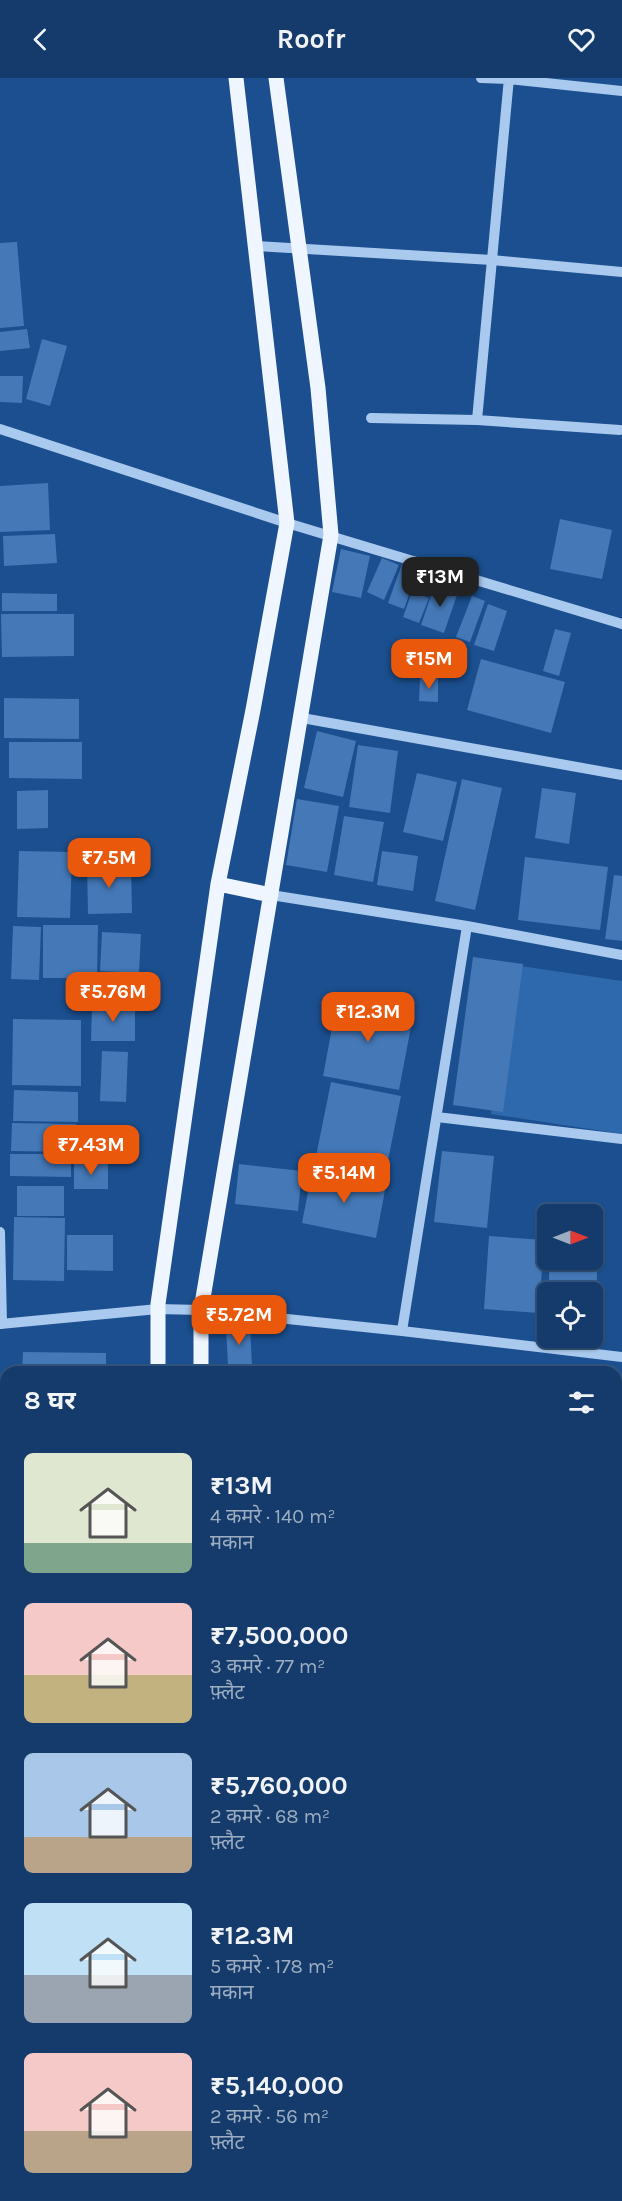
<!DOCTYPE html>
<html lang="hi">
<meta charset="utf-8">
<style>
:root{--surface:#143b6b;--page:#214673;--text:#f1f3f6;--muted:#9dadc1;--line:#33557e;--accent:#ea580c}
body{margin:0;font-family:Karla,"Noto Sans Devanagari",sans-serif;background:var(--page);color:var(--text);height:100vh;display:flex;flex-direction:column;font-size:22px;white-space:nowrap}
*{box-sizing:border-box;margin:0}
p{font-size:20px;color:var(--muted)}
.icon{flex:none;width:33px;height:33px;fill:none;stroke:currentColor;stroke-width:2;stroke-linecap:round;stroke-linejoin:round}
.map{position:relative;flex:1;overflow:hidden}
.details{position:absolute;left:0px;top:1288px;width:622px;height:836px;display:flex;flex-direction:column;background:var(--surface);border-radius:18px 18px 0 0;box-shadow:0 2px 4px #0004,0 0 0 2px var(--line)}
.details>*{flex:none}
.needle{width:39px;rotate:90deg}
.fabs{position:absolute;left:537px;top:1126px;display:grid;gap:12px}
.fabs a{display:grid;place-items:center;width:66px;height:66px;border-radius:9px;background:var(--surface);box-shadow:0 2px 4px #0004,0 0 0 2px var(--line);font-size:30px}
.price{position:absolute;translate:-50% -51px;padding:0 14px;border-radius:12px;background:var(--accent);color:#fff;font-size:20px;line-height:39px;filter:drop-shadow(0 2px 3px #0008)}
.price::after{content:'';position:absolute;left:50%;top:36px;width:18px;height:14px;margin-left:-9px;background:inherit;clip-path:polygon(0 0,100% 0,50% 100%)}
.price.on{background:#222;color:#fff}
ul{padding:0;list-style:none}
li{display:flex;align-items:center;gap:18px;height:150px;padding:0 24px}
li span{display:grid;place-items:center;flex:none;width:168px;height:120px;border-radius:9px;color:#555}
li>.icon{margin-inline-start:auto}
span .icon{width:72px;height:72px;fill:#fffc;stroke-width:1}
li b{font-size:26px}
h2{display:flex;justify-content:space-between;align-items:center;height:72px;padding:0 24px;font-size:26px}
header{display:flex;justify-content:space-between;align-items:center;height:78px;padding:0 24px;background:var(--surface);font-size:27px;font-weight:700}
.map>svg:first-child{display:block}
.green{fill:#2e69ad}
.building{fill:#4478b7}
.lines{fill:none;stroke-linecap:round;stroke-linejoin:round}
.minor{stroke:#a9c9ee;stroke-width:10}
.major{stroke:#f0f6ff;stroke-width:15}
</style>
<header><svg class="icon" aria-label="back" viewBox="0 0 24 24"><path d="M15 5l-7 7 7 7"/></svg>Roofr<svg class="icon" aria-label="heart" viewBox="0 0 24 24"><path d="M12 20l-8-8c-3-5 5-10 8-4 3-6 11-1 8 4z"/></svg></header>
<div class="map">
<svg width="622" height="2123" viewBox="0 0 622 2123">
<rect width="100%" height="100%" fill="#1b4f8f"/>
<path class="green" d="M514 887 622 903V1056L491 1036Z
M617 1505H622V1608H617Z"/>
<path class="building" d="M17 164 24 248 0 250V165Z
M27 251 30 270 0 273V254Z
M42 261 67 268 50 328 26 321Z
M0 298H23L22 325 0 324Z
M48 405 50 452 0 454V408Z
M560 441 612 452 602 501 550 491Z
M55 456 57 485 4 488 3 458Z
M341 471 370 478 361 520 332 514Z
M382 480 399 487 384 522 367 514Z
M402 486 418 492 404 531 388 525Z
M435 506 458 514 444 555 421 547Z
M412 514 429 520 419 545 403 539Z
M2 515 57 516V533H2Z
M472 518 485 523 470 564 456 559Z
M488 526 507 533 494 573 474 567Z
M1 536H74V578L2 579Z
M555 551 571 555 559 598 543 593Z
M481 581 565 604 551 655 467 632Z
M420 600H438V624L419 623Z
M4 620 79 621V661L4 660Z
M317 653 356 663 343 719 304 710Z
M9 664H82V701L9 700Z
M358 667 398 673 390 735 349 729Z
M417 695 457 704 443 763 403 754Z
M462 701 502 710 475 832 435 823Z
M542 710 576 715 569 766 535 760Z
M48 712V750L17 751V713Z
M297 721 339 728 327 794 286 787Z
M344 738 384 744 373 804 334 797Z
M19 773 72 774 70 840 17 839Z
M382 773 418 778 413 813 377 807Z
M525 779 608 789 600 852 518 842Z
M131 786 132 835 88 836 87 787Z
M614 797 622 798V863L605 861Z
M43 847H98L97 900H43Z
M13 848 41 849 39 902 11 901Z
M102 854 141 856 139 895 100 893Z
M473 879 523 886 503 1034 453 1027Z
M338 918 414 933 399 1012 323 998Z
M92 926H135V963H91Z
M13 941 81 942V1008L12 1007Z
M102 973 128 974 126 1024 100 1023Z
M331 1004 401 1018 384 1102 314 1088Z
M14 1012 78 1014V1044L13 1043Z
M12 1045 76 1046V1074L11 1073Z
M117 1064V1079H78V1065Z
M442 1073 494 1078 487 1150 434 1144Z
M10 1076H71V1099L10 1098Z
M74 1085H108V1111H74Z
M239 1086 302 1093 298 1133 235 1126Z
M312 1093 386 1107 376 1160 302 1145Z
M17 1108H64V1138H17Z
M14 1139 65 1140 64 1203 13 1202Z
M67 1157H113V1193L67 1192Z
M489 1158 544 1162 539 1235 484 1231Z
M592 1161H598L596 1228H592V1215H549V1182H592Z
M250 1247 252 1288 228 1289 226 1248Z
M23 1274 106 1275V1294H22Z
M616 1327H622V1381H616Z
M616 1384 622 1385V1460H616Z
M6 1900V1947L0 1949V1902Z
M5 1961 6 2037 0 2039V1963Z
M622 2020V2123H607V2118H616V2021Z
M6 2073V2118H22L23 2123H1L0 2075Z
M55 2118H81L82 2123H56Z
M167 2118H180L182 2123H151Z
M372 2118H438L439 2123H372Z"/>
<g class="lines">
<path class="minor" d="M481 0 508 1 622 13
M256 168 492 182 622 194
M371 340 477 342 620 352
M477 342 509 0
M0 351 287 445 622 546
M302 640 622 697
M271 817 467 848 622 877
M437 1039 622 1061
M0 1154 2 1246
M0 1246 158 1231 201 1232 402 1253 622 1279
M402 1253 467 848
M0 1468H6
M616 1469 622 1470
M616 1599H622
M0 1708H6
M616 1786H622
M616 1965 622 1966
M0 2055 6 2054
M232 2118 233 2123"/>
<path class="major" d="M218 806 271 817
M158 1294V1226L218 806 253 632 287 445 236 0
M201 1294V1232L331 457 318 310 276 0
M268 2118 270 2123
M313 2118 314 2123"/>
</g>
</svg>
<div class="fabs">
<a><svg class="needle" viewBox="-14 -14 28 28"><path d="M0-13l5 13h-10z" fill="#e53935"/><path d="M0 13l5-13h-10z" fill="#9dadc1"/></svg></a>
<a><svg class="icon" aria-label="locate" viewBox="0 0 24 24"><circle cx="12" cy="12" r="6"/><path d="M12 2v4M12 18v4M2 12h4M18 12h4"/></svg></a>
</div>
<b class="price on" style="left:440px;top:530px">₹13M</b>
<b class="price" style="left:429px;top:612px">₹15M</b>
<b class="price" style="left:109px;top:811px">₹7.5M</b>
<b class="price" style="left:113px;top:945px">₹5.76M</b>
<b class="price" style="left:368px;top:965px">₹12.3M</b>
<b class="price" style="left:91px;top:1098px">₹7.43M</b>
<b class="price" style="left:344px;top:1126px">₹5.14M</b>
<b class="price" style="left:239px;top:1268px">₹5.72M</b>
<section class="details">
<h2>8 घर<svg class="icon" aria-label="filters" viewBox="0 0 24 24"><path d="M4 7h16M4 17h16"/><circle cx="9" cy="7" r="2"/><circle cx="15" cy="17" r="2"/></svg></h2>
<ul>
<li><span style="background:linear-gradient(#dfe7d0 75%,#7fa58c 0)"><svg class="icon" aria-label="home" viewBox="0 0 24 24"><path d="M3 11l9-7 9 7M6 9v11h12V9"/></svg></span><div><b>₹13M</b><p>4 कमरे · 140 m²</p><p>मकान</p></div></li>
<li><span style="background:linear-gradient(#f6c9c9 60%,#c2b280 0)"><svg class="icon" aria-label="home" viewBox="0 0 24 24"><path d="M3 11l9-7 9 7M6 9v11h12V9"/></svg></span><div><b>₹7,500,000</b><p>3 कमरे · 77 m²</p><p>फ़्लैट</p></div></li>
<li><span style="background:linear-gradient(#a9c7e8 70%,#b9a48a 0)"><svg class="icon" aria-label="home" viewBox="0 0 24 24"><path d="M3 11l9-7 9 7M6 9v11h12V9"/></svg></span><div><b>₹5,760,000</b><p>2 कमरे · 68 m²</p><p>फ़्लैट</p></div></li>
<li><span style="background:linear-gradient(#bfe0f5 60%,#9aa5b1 0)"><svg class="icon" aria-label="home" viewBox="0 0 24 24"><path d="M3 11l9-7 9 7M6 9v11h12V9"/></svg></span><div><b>₹12.3M</b><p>5 कमरे · 178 m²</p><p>मकान</p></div></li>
<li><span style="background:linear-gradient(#f6c9c9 65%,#b9a48a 0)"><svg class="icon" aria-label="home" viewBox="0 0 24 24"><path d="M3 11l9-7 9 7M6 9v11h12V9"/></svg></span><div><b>₹5,140,000</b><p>2 कमरे · 56 m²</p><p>फ़्लैट</p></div></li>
</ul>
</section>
</div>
